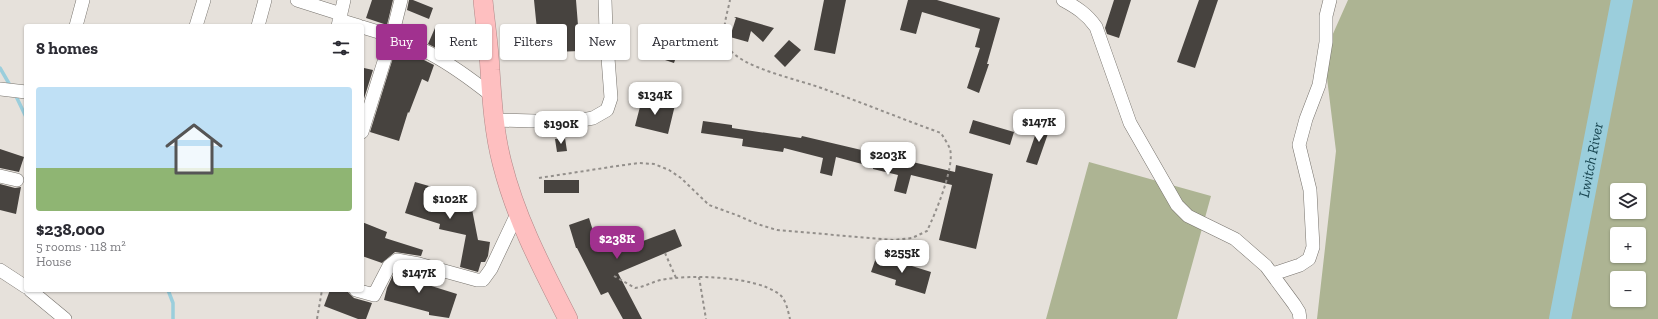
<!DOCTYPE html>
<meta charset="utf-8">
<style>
:root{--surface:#fff;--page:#f7f7f7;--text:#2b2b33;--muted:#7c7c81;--accent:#a1318f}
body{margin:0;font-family:"Zilla Slab",serif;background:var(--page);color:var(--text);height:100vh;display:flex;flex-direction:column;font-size:15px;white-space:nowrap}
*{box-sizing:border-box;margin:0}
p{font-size:13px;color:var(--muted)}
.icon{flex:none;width:22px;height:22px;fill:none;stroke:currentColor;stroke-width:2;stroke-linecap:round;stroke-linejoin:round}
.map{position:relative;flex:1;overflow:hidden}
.panel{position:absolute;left:24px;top:24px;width:340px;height:268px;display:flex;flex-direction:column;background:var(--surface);border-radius:4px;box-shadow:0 1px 3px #0004}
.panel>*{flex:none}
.banner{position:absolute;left:376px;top:24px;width:380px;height:36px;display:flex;gap:8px}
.tools{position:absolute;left:1610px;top:183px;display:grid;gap:8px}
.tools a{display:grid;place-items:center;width:36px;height:36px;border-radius:4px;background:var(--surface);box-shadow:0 1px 3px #0004;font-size:20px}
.price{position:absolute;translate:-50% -34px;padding:0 9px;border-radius:8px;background:#fff;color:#222;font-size:13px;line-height:26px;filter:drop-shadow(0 1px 2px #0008)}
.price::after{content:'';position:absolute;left:50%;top:24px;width:12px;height:9px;margin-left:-6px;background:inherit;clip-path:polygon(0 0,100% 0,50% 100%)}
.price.on{background:var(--accent);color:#fff}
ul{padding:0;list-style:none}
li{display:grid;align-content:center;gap:8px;height:212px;padding:0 12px}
li span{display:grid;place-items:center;height:124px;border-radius:4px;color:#555}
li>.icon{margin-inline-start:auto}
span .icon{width:72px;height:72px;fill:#fffc;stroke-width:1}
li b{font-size:17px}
h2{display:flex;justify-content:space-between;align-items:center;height:48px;padding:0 12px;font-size:17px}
.pill{padding:0 14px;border-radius:4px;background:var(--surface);box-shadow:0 1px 3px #0004;font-size:14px;line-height:36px}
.pill.on{background:var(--accent);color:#fff}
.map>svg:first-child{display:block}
.green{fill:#adb493;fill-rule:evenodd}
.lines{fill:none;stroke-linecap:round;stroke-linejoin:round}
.stream{stroke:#9bcedc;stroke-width:3.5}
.river{stroke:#9bcedc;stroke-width:22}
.building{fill:#47433f}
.minor-casing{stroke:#77736d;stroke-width:14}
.highway-casing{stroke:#b18787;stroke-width:20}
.path{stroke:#938f8b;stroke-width:2;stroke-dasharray:3 3;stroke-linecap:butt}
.minor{stroke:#fff;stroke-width:13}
.highway{stroke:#febfc0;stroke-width:19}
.labels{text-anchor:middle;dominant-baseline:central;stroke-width:4;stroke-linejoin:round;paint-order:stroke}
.water-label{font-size:15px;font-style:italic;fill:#184550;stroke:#f4eee8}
</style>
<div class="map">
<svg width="1658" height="319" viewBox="0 0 1658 319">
<rect width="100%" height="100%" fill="#e6e1db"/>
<path class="green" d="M1348 0H1658V319H1317L1336 151 1324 54ZM1617 190H1639V212H1617ZM1617 234H1639V256H1617ZM1617 278H1639V300H1617Z
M1089 162 1211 196 1177 319H1046Z"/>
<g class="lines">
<path class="stream" d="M0 68 11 87
M15 94 26 117
M168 290 173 303V319"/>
<path class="river" id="s1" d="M1560 319 1622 0"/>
</g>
<path class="building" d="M372 0H393L387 25 366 18Z
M409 0H413L433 8 429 19 407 10Z
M534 0H576L580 51 553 52 552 40H538Z
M824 0H846L835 54 814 50Z
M908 0H937L1000 18 987 64H989L979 93 967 88 980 48 975 47 980 29 922 12 916 34 900 30Z
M1114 0H1131L1119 38 1107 34 1105 28Z
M1199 0H1218L1195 68 1177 62Z
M734 17H736L774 28 763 42 751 31 748 42 730 37 736 18Z
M435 28 453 36 446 53 428 44Z
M789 40 801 50 785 67 774 56Z
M669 41 680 45 674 63 662 59Z
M396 48 420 58 434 65 428 82 422 79 409 113 408 112 399 141 370 132Z
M364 68 373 70 362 105V75Z
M642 99 675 105 668 134 635 126Z
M973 120 1014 132 1010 145 969 133Z
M703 121 732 125V128L801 138 802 136 955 172 956 165 993 174 976 249 939 240 952 185 911 175 906 194 894 191 898 175 873 169V167L836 157 832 176 820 173 823 158 784 148 783 152 742 146 743 139 701 133Z
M1040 121 1051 125 1037 165 1026 162Z
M565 138 567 151 557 152 555 139Z
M0 149 24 157 19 172 0 168Z
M544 180H579V193H544Z
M415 182 443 190 442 193 470 199 478 240 490 242 488 256 485 262H481L478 272 460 267 466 235 439 229 440 224 405 213Z
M0 184 15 188 21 187 16 214 0 210Z
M589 218 594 234 612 229 619 250 675 229 682 246 618 273 642 319H623L608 292 601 295 577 248H576L569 225Z
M362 222 387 232 385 238 423 250 421 256 395 252 382 263 362 256Z
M877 255 931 272 925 294 895 285 896 280 871 272Z
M399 268 416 272 415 274 427 277 425 284 457 294 449 318 429 315V312L384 300 387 288 395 271Z
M330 290H343L348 292 354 298 372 303 366 319H358L324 306Z"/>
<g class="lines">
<defs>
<path id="minor" d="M297 0 341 14
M1063 0C1076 7 1087 14 1096 27L1130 123 1177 205 1188 216 1235 239 1266 266 1294 304 1299 312 1300 319
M339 20 359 26
M76 26 83 0
M196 26 204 0
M258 26 265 0
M338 26 344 0
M362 27C416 42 447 60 491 95
M0 89 26 92
M494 120 571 122 593 118 607 110 611 98 606 31 605 0
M362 132 392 36 401 0
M0 176 17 180
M0 270 26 287
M1273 274 1300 265 1309 259 1313 247 1310 190 1299 145 1306 119 1319 85 1326 42V16L1330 0
M30 290 65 319
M356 290 374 295 389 266 397 260 419 264 477 280H483L491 269 517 214"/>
<path id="highway" d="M483 0C485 23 489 46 490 70 492 101 494 132 502 163 516 219 542 268 568 319"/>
</defs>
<use href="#minor" class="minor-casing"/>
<use href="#highway" class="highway-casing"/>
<path class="path" d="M539 178 617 166 639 163 654 164 669 170 681 178 709 205 739 216 757 224 777 230 893 240 912 238 927 231C935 214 955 167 950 149 948 144 944 138 941 133 902 119 863 103 824 89 801 80 740 68 728 47 720 33 727 15 730 0
M665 253 676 278
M614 276 635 288C644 287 652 282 661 280 690 274 755 276 779 294 786 299 788 311 790 319
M699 277 706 319
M317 319 322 290"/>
<use href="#minor" class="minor"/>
<use href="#highway" class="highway"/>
</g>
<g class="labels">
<g class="water-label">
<text stroke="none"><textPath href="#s1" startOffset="162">Lwitch River</textPath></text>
</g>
</g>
</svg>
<div class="tools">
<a><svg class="icon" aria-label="layers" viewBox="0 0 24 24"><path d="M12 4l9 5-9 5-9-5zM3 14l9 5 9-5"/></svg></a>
<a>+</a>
<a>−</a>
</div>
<b class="price" style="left:655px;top:116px">$134K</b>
<b class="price" style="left:1039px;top:143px">$147K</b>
<b class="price" style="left:561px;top:145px">$190K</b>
<b class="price" style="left:888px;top:176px">$203K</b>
<b class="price" style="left:450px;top:220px">$102K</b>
<b class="price on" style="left:617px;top:260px">$238K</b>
<b class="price" style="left:902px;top:274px">$255K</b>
<b class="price" style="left:419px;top:294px">$147K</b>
<div class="banner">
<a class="pill on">Buy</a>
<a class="pill">Rent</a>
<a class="pill">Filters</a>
<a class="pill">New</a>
<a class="pill">Apartment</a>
</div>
<section class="panel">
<h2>8 homes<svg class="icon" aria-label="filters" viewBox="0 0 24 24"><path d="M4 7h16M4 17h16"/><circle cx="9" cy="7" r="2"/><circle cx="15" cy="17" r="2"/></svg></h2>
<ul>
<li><span style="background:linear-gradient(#bfe0f5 65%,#8fb573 0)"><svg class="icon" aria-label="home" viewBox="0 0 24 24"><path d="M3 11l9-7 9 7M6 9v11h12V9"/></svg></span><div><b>$238,000</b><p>5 rooms · 118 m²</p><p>House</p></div></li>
</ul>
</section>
</div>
